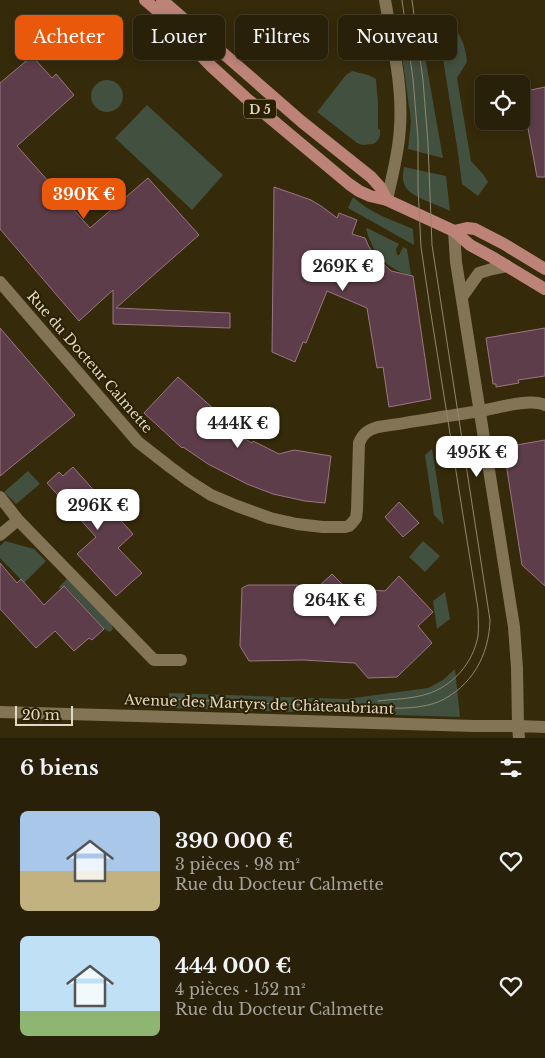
<!DOCTYPE html>
<html lang="fr">
<meta charset="utf-8">
<style>
:root{--surface:#282008;--page:#342d16;--text:#f1f3f6;--muted:#a5a39c;--line:#443e29;--accent:#ea580c}
body{margin:0;font-family:"Libre Baskerville",serif;background:var(--page);color:var(--text);height:100vh;display:flex;flex-direction:column;font-size:19px;white-space:nowrap}
*{box-sizing:border-box;margin:0}
p{font-size:16px;color:var(--muted)}
.icon{flex:none;width:28px;height:28px;fill:none;stroke:currentColor;stroke-width:2;stroke-linecap:round;stroke-linejoin:round}
.map{position:relative;height:738px;overflow:hidden}
.side{display:flex;flex-direction:column;background:var(--surface);flex:1}
.side>*{flex:none}
.banner{position:absolute;left:15px;top:15px;width:515px;height:45px;display:flex;gap:10px}
.fabs{position:absolute;left:475px;top:75px;display:grid;gap:10px}
.fabs a{display:grid;place-items:center;width:55px;height:55px;border-radius:8px;background:var(--surface);box-shadow:0 2px 8px #0003,0 0 0 1px var(--line);font-size:25px}
.scale{position:absolute;left:15px;bottom:12px;width:58px;box-sizing:border-box;padding-left:5px;border:2px solid #e0d9c7;border-top:0;font-size:14px;line-height:18px;white-space:nowrap;color:#e0d9c7;-webkit-text-stroke:4px #2b2001;paint-order:stroke}
.price{position:absolute;translate:-50% -42px;padding:0 11px;border-radius:10px;background:#fff;color:#222;font-size:16px;line-height:32px;filter:drop-shadow(0 1px 2px #0008)}
.price::after{content:'';position:absolute;left:50%;top:30px;width:15px;height:11px;margin-left:-8px;background:inherit;clip-path:polygon(0 0,100% 0,50% 100%)}
.price.on{background:var(--accent);color:#fff}
ul{padding:0;list-style:none}
li{display:flex;align-items:center;gap:15px;height:125px;padding:0 20px}
li span{display:grid;place-items:center;flex:none;width:140px;height:100px;border-radius:8px;color:#555}
li>.icon{margin-inline-start:auto}
span .icon{width:60px;height:60px;fill:#fffc;stroke-width:1}
li b{font-size:21px}
h2{display:flex;justify-content:space-between;align-items:center;height:60px;padding:0 20px;font-size:21px}
.chip{padding:0 18px;border-radius:8px;background:var(--surface);box-shadow:0 2px 8px #0003,0 0 0 1px var(--line);font-size:18px;line-height:45px}
.chip.on{background:var(--accent);color:#fff}
.map>svg:first-child{display:block}
.green{fill:#42503f}
.building{fill:#5d3d49;stroke:#9b7684}
.lines{fill:none;stroke-linecap:round;stroke-linejoin:round}
.pedestrian{stroke:#827454;stroke-width:12}
.minor{stroke:#827454;stroke-width:12}
.tertiary{stroke:#827454;stroke-width:12}
.primary{stroke:#bd8379;stroke-width:12}
.tram{stroke:#90876f;stroke-width:1}
.labels{text-anchor:middle;dominant-baseline:central;stroke-width:4;stroke-linejoin:round;paint-order:stroke}
.shield{fill:#2b2001;stroke:#aaa28c;stroke-width:1}
.shield-label{font-size:12px;font-weight:bold;fill:#e0d9c7}
.street-label{font-size:14px;fill:#e0d9c7;stroke:#2b2001}
</style>
<div class="map">
<svg width="545" height="738" viewBox="0 0 545 738">
<rect width="100%" height="100%" fill="#352a0a"/>
<path class="green" d="M437 21C458 20 466 46 467 62L457 78 471 161 483 174 488 182 478 196 462 184 458 153Z
M419 23 443 158 408 149 411 121 398 26Z
M352 71 368 75 376 79 378 103V128L380 130C381 136 379 141 373 144L362 145 357 143 317 112 346 75Z
M91 96a16 16 0 1 1 32 0a16 16 0 1 1-32 0Z
M147 105 223 175 192 210 115 138Z
M404 167 446 176 450 211C442 207 433 204 424 200 407 192 400 187 404 167Z
M353 197C369 213 393 220 413 229L414 245 348 208Z
M367 228 399 244 396 249 397 255H399L403 247 407 249 411 275C385 269 373 253 366 229Z
M432 449 444 525 434 515 425 455Z
M28 471 40 484 16 504 4 492Z
M5 541 34 549 46 561 24 583 0 558V546Z
M423 541 440 556 425 572 409 557Z
M67 579 111 623 113 629 110 632 104 629 65 586 61 589 59 587Z
M445 592 450 619 437 629 433 601Z
M455 669 460 717 168 708 169 693 346 699 428 688 443 680Z"/>
<path class="building" d="M32 56 52 78 56 74 74 95 17 146 90 228 148 178 199 235 116 308 230 313V328L113 324V290L79 321 0 229V83Z
M545 87V177H537L523 101 527 100 526 91Z
M274 187 311 200 321 206 337 218 339 213 357 220 352 234 365 238 369 247 376 257 391 271 413 276 431 399 389 407 383 367 377 368 367 308 327 291 306 343 303 342 295 362 272 352Z
M0 328 75 415 0 476Z
M545 328V376L518 380 519 383 496 387V384H493L486 338Z
M178 377 215 410 209 418 252 443 253 441 279 454 294 450 331 456 325 503 305 501 273 494 247 484 208 464 183 447 182 448 144 413Z
M545 440V586L522 565 504 451 512 450 511 446Z
M73 467 133 534 118 548 142 573 116 596 77 554 96 537 47 483 59 472 63 476Z
M399 502 419 523 403 537 385 517Z
M0 563 17 583 21 579 44 605 64 586 104 629 92 640 89 638 74 651 55 631 36 648 0 609Z
M332 574 346 588 385 591 399 576 433 612 418 626 432 643 397 677 368 678 355 663 303 660 249 661 240 646 242 588 248 585H298L303 590 316 589Z"/>
<g class="lines">
<path class="pedestrian" d="M0 497 18 520
M0 535 18 520 154 660H181"/>
<path class="minor" d="M385 0C392 42 403 85 400 127 399 152 392 176 387 200
M0 282 138 442 170 467 189 481 211 495 237 506 270 518 297 524 323 527H345L349 526 352 523 356 518 357 510 359 443C363 433 368 430 378 427 412 422 446 416 481 411 497 408 530 398 545 405
M519 738 518 726 545 727"/>
<path class="tertiary" d="M462 297 479 273 492 269 507 266
M0 712 474 726H518L517 668 514 627 456 262 454 231"/>
<path class="primary" d="M145 0 159 12 211 66 246 98 349 184 359 191 370 196 387 200 454 231 470 245 492 257 545 289
M162 0 302 122 371 177 380 187 387 200
M454 231 467 228 475 229 504 244 545 269"/>
<path class="tram" d="M172 699C231 702 291 705 351 706 378 707 412 712 438 702 472 687 489 655 490 620L432 245 428 144 423 80 412 0
M378 701C394 699 412 699 427 694 453 686 473 663 478 636 479 627 478 618 478 609L430 308 421 247 418 188V139L413 79 402 0"/>
</g>
<g class="labels">
<rect class="shield" x="244" y="99.5" width="32" height="19" rx="4"/>
<g class="shield-label">
<text x="260" y="109">D 5</text>
</g>
<g class="street-label">
<text transform="translate(90 362) rotate(49)">Rue du Docteur Calmette</text>
<text transform="translate(259 704) rotate(2)">Avenue des Martyrs de Châteaubriant</text>
</g>
</g>
</svg>
<div class="fabs">
<a><svg class="icon" aria-label="locate" viewBox="0 0 24 24"><circle cx="12" cy="12" r="6"/><path d="M12 2v4M12 18v4M2 12h4M18 12h4"/></svg></a>
</div>
<div class="scale">20 m</div>
<b class="price on" style="left:84px;top:220px">390K €</b>
<b class="price" style="left:343px;top:292px">269K €</b>
<b class="price" style="left:238px;top:449px">444K €</b>
<b class="price" style="left:477px;top:478px">495K €</b>
<b class="price" style="left:98px;top:531px">296K €</b>
<b class="price" style="left:335px;top:626px">264K €</b>
<div class="banner">
<a class="chip on">Acheter</a>
<a class="chip">Louer</a>
<a class="chip">Filtres</a>
<a class="chip">Nouveau</a>
</div>
</div>
<section class="side">
<h2>6 biens<svg class="icon" aria-label="filters" viewBox="0 0 24 24"><path d="M4 7h16M4 17h16"/><circle cx="9" cy="7" r="2"/><circle cx="15" cy="17" r="2"/></svg></h2>
<ul>
<li><span style="background:linear-gradient(#a9c7e8 60%,#c2b280 0)"><svg class="icon" aria-label="home" viewBox="0 0 24 24"><path d="M3 11l9-7 9 7M6 9v11h12V9"/></svg></span><div><b>390 000 €</b><p>3 pièces · 98 m²</p><p>Rue du Docteur Calmette</p></div><svg class="icon" aria-label="heart" viewBox="0 0 24 24"><path d="M12 20l-8-8c-3-5 5-10 8-4 3-6 11-1 8 4z"/></svg></li>
<li><span style="background:linear-gradient(#bfe0f5 75%,#8fb573 0)"><svg class="icon" aria-label="home" viewBox="0 0 24 24"><path d="M3 11l9-7 9 7M6 9v11h12V9"/></svg></span><div><b>444 000 €</b><p>4 pièces · 152 m²</p><p>Rue du Docteur Calmette</p></div><svg class="icon" aria-label="heart" viewBox="0 0 24 24"><path d="M12 20l-8-8c-3-5 5-10 8-4 3-6 11-1 8 4z"/></svg></li>
</ul>
</section>
